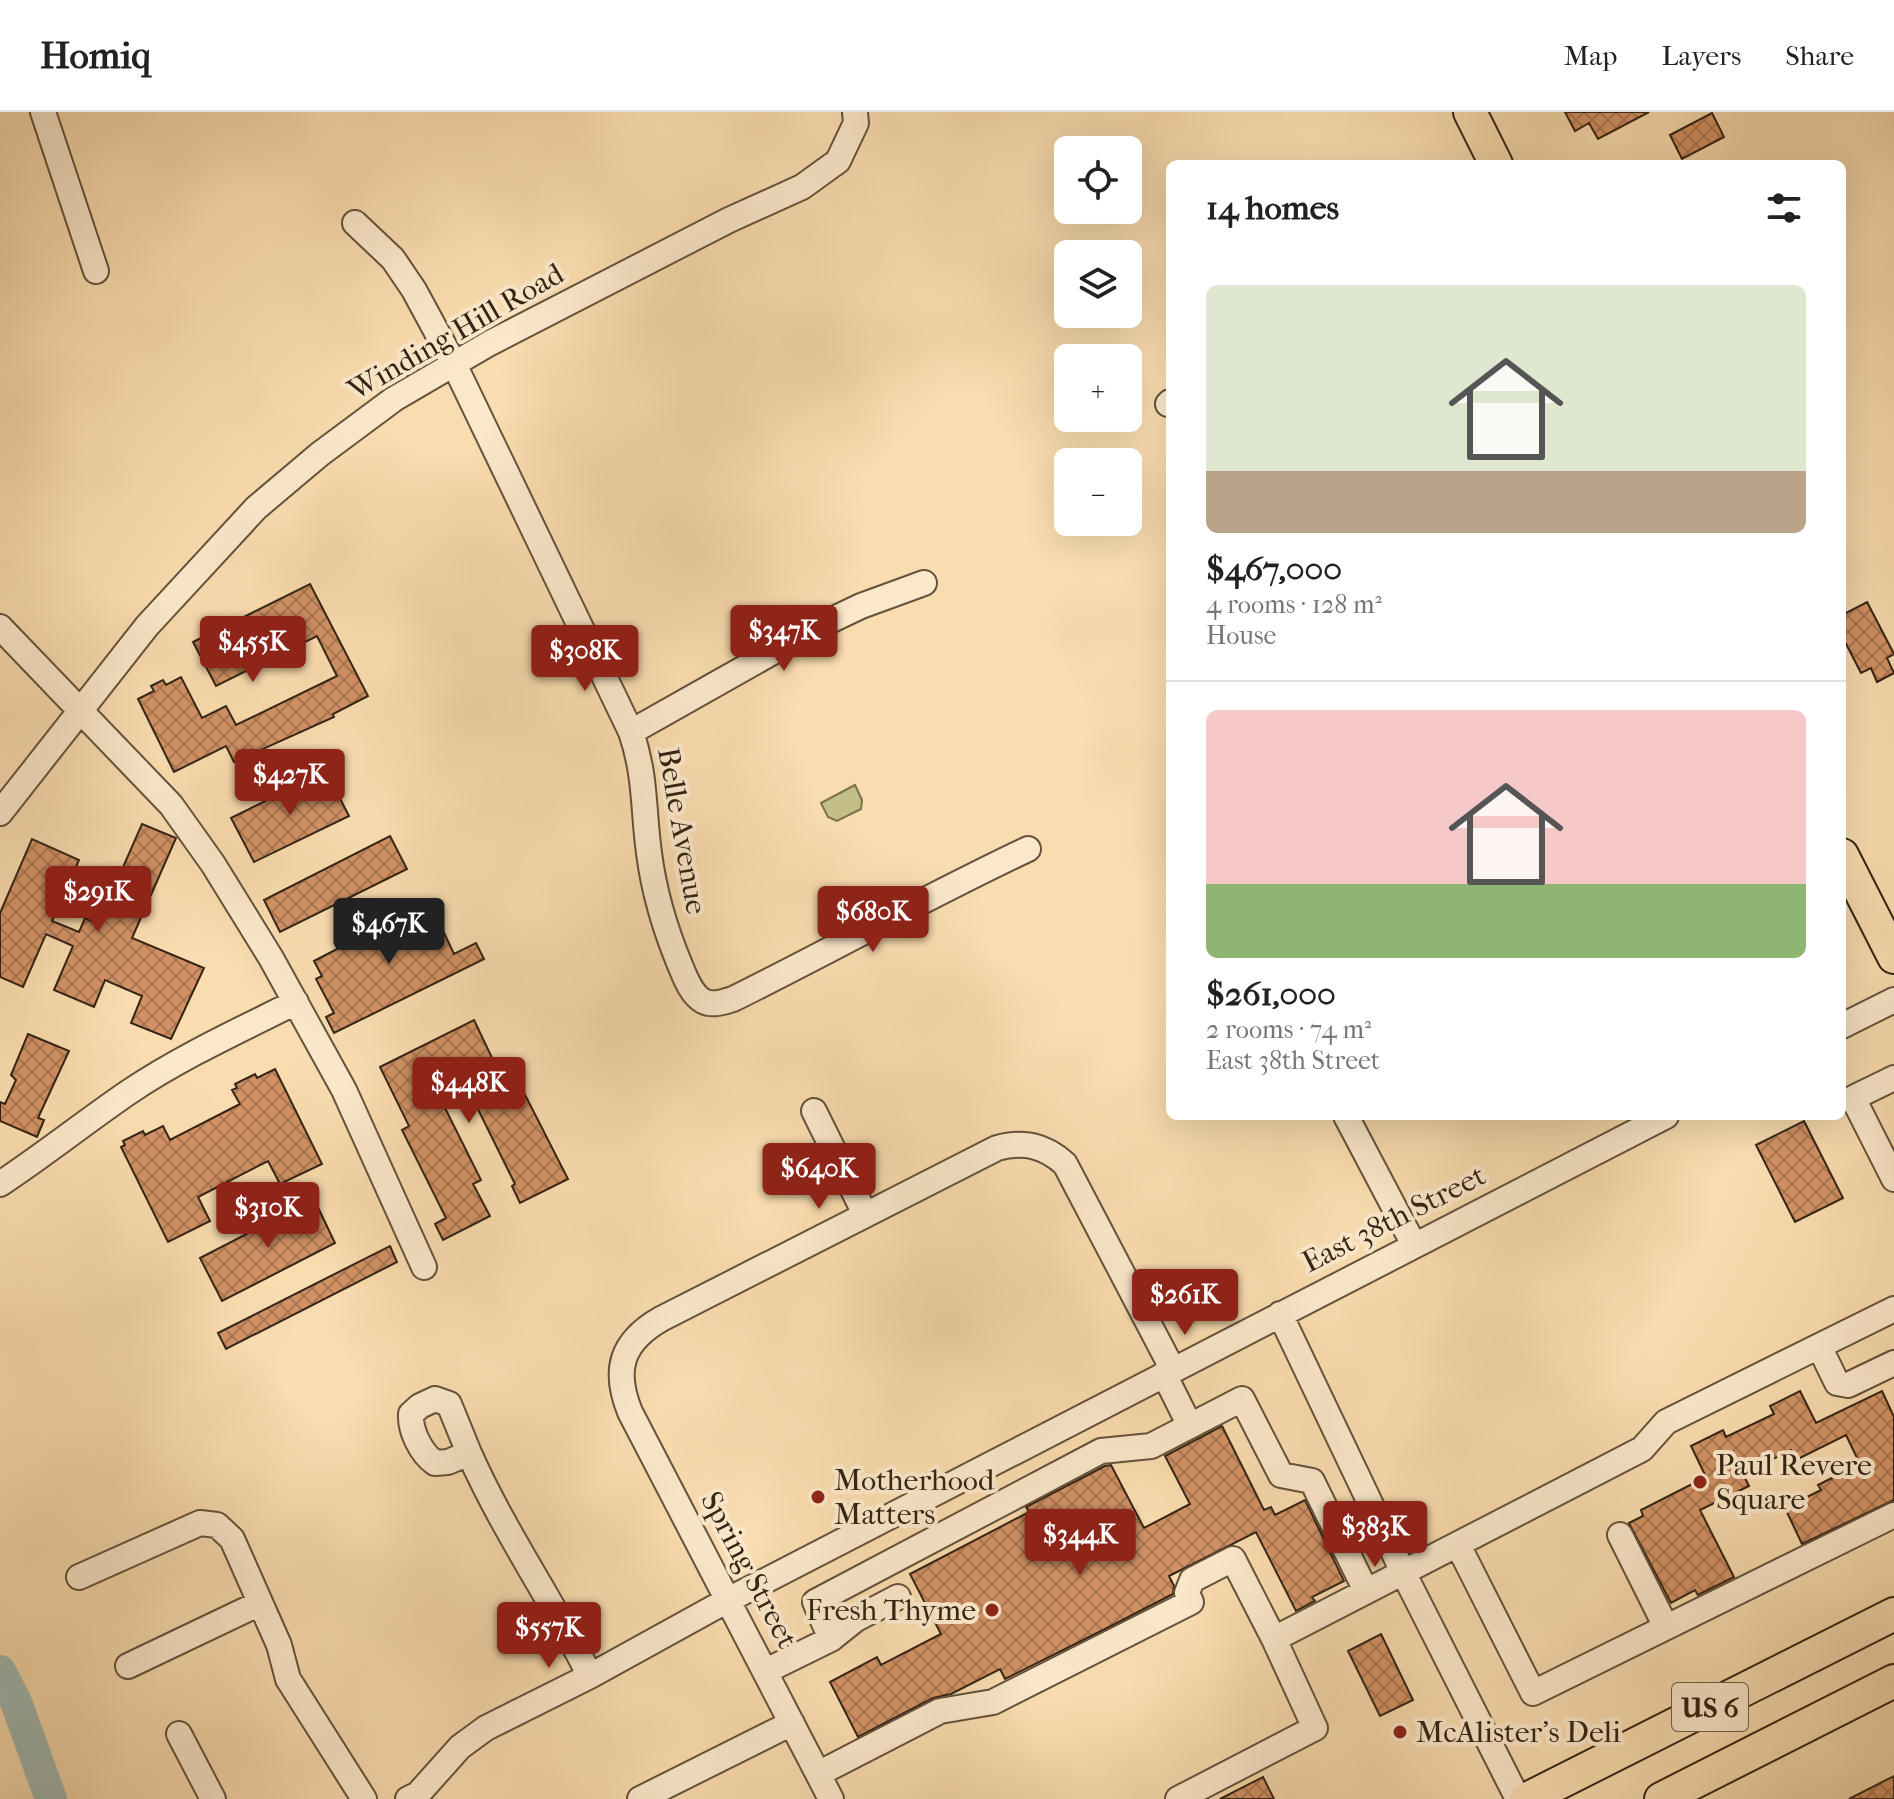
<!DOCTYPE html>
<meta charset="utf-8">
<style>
:root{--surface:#fff;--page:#f6f6f6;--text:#222;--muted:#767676;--line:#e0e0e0;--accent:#8f2418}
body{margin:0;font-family:"IM FELL French Canon",serif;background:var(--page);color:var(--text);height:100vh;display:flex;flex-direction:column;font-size:30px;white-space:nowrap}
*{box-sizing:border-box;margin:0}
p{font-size:26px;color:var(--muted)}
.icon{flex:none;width:44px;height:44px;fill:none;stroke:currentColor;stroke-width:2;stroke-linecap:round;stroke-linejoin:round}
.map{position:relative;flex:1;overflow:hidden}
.panel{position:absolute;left:1166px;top:48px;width:680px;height:960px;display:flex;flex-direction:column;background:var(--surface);border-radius:12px;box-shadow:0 8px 32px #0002}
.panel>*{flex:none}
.fabs{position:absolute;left:1054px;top:24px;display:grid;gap:16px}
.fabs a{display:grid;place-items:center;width:88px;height:88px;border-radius:12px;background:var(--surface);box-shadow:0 8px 32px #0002;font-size:40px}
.price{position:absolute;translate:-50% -68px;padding:0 18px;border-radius:8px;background:var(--accent);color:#fff;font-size:26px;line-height:52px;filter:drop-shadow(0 2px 4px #0008)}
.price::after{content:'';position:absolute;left:50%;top:48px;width:24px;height:18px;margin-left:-12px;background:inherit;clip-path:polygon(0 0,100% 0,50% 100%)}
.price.on{background:#222;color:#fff}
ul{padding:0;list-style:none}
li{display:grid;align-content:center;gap:16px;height:424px;padding:0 40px}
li+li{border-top:2px solid var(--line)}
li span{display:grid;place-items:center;height:248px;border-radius:12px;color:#555}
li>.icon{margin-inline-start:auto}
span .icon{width:144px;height:144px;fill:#fffc;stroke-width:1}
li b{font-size:34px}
h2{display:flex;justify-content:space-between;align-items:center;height:96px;padding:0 40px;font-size:34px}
header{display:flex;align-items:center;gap:48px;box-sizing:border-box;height:112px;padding:0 40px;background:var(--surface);border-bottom:2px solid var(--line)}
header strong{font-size:38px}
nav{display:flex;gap:44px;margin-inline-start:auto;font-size:28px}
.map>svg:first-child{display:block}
.garden{fill:#c4bf86;stroke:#7c724d;stroke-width:2}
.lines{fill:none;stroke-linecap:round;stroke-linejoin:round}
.river{stroke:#a0bab4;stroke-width:32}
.building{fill:url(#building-cross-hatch);stroke:#332414;stroke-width:2}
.minor-casing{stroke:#64523b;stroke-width:28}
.major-casing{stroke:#332414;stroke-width:36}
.minor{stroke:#fbe8cb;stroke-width:24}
.major{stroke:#f9dcaf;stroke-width:32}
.poi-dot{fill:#8f2418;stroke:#fbe8cb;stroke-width:3}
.labels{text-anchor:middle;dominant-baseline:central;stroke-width:8;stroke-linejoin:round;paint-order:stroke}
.shield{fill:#fbe8cb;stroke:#6f5f4b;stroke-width:2}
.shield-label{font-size:28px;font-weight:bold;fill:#332414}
.street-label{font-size:30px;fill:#332414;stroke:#fbe8cb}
.poi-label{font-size:30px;fill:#332414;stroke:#fbe8cb;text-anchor:start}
</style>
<header>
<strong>Homiq</strong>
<nav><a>Map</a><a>Layers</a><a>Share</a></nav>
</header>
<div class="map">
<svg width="1894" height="1687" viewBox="0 0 1894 1687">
<defs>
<pattern id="building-cross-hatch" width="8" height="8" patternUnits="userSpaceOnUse" patternTransform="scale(2)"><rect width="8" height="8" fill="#d29265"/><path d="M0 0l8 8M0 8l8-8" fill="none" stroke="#ab7752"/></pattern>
</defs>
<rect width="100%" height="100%" fill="#f9dcaf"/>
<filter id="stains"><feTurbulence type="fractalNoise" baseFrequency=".0025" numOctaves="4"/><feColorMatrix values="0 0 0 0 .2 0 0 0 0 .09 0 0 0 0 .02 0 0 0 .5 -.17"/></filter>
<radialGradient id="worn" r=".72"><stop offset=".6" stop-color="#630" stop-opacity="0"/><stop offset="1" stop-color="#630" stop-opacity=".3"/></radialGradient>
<path class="garden" d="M855 673 862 688 861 697 837 709 828 705 821 691Z"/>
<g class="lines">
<path class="river" d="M0 1559 16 1590 51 1687"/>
</g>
<path class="building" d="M1565 0H1649L1598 27 1589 11 1575 19Z
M1712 1 1724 25 1682 47 1670 23Z
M310 472 368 584 333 602 334 605 234 650 226 634 174 660 138 587 154 579 151 574 163 568 166 573 181 565 202 606 226 594 236 613 337 564 317 524 216 574 193 530Z
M1867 490 1894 542 1887 546 1894 561 1877 570 1871 556 1861 561 1842 524V503Z
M326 659 349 704 254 750 231 706Z
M142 712 176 726 132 826 204 856 171 927 131 911 142 884 105 868 94 895 54 878 73 834 46 822 23 875 0 865V801L32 727 79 748 52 809 79 820 85 806 98 812Z
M390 724 407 757 280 820 264 788Z
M429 789 454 842 476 831 484 847 334 921 326 905 334 901 316 867 322 864 314 849Z
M474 908 502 967 514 961 568 1067 520 1091 512 1074 515 1072 463 967 437 980 481 1068 473 1072 490 1104 443 1128 435 1112 446 1106 402 1018 409 1014 380 955Z
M28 922 69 939 38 1006 44 1008 37 1025 0 1009V990L5 992 16 968 11 963Z
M275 957 322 1052 280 1072 268 1049 198 1085 210 1109 168 1130 121 1035 125 1033 123 1029 143 1019 145 1023 163 1014 170 1028 240 992 232 978 237 976 235 972 255 962 257 966Z
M1804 1009 1843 1086 1795 1110 1756 1033Z
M314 1087 335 1131 222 1189 200 1146Z
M390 1134 397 1150 226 1237 218 1221Z
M1800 1279 1816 1311 1882 1279 1894 1305V1388L1802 1432 1785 1396 1821 1378 1818 1373 1860 1352 1846 1323 1796 1348 1791 1338 1743 1362 1749 1374 1700 1398 1734 1465 1698 1483 1695 1478 1671 1491 1629 1411 1643 1404 1641 1398 1706 1365 1691 1334 1723 1318 1726 1325 1774 1302 1770 1294Z
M1222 1314 1264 1398 1271 1395 1275 1403 1305 1388 1344 1469 1312 1485 1315 1489 1296 1499 1256 1420 1169 1464 1174 1474 1173 1482 1111 1514 1005 1567 1000 1557 951 1582 933 1586 858 1625 830 1570 877 1545 881 1553 941 1522 910 1462 1029 1400 1026 1395 1105 1354 1111 1353 1144 1416 1190 1392 1165 1344Z
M1381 1522 1413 1588 1380 1604 1348 1539Z
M1894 1664V1687H1849Z
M1263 1665 1274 1687H1220Z"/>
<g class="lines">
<defs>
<path id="minor" d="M43 0 96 159
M355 111 393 147 414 178 454 252 631 620C646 664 643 697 649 741 654 780 665 817 680 853 685 865 691 882 703 889 713 894 723 890 733 887 832 838 928 784 1028 737
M1168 292 1170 290
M0 515 171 693 213 752 271 846 344 978 424 1155
M631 620 817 515 861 494 924 471
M0 701 147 514 256 396 320 342 394 287 490 231 729 108 802 75 838 49 856 11 855 0
M1842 914 1894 888
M1894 966 1853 986 1894 1067
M814 999 865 1102
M1346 1004 1414 1133
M0 1072C44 1043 85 1010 129 980 181 945 240 918 296 890
M1280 1202 1403 1460 1518 1687
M1819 1234 1837 1271 1848 1273 1894 1251
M1164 1262 1190 1314
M435 1287 449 1292 469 1341 448 1350 435 1351C421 1341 410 1319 411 1302L420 1294Z
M469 1341C503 1418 552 1488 590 1564
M1620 1423 1666 1515
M1458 1433 1533 1581 1894 1403
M79 1465 200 1411 217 1413 232 1427 279 1533 288 1567 364 1687
M831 1527 815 1490 1101 1339 1151 1334 1242 1287 1281 1363 1312 1369 1366 1479
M1274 1527 1642 1337 1666 1310 1894 1197
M128 1554 260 1491
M766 1559 831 1527 856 1507 898 1485
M179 1622 213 1687
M818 1662 940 1599 993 1590 1191 1490 1187 1481 1192 1468 1233 1447 1274 1527 1315 1616 1178 1687
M408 1687 418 1682 460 1635 486 1616 590 1564 726 1489 1666 1004
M640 1687 792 1611
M831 1687 630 1300C613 1258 621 1230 661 1207L997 1036C1024 1029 1044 1033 1065 1052L1173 1258"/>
<path id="major" d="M1470 0 1496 52
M1842 743 1894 845
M1527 1687 1894 1502
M1661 1687 1894 1569"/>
</defs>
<use href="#minor" class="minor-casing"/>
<use href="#major" class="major-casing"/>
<use href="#minor" class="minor"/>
<use href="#major" class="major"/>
</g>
<g class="poi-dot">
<circle cx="1700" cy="1370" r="8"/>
<circle cx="818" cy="1385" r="8"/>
<circle cx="992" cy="1498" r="8"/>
<circle cx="1400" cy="1620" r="8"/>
</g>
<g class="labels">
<rect class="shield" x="1672" y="1571" width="76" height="48" rx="6"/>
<g class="shield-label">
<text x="1710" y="1595">US 6</text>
</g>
<g class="street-label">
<text transform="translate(456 220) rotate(-30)">Winding Hill Road</text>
<text transform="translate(682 719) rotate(80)">Belle Avenue</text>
<text transform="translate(1394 1107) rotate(-27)">East 38th Street</text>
<text transform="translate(749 1458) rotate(62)">Spring Street</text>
</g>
<g class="poi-label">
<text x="1716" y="1353">Paul Revere<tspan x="1716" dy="34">Square</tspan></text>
<text x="834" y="1368">Motherhood<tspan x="834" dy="34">Matters</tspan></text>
<text x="976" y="1498" text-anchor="end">Fresh Thyme</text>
<text x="1416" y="1620">McAlister's Deli</text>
</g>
</g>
<rect width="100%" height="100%" filter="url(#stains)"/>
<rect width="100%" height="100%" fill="url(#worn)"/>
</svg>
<div class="fabs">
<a><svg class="icon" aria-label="locate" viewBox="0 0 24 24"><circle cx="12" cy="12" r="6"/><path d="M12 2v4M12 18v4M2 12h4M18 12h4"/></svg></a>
<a><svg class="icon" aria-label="layers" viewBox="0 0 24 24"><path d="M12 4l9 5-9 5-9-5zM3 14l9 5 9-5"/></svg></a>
<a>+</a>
<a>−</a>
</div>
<b class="price" style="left:784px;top:561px">$347K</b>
<b class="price" style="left:253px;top:572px">$455K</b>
<b class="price" style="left:585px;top:581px">$308K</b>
<b class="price" style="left:290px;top:705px">$427K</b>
<b class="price" style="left:98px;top:822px">$291K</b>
<b class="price" style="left:873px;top:842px">$680K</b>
<b class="price on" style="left:389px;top:854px">$467K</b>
<b class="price" style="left:469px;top:1013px">$448K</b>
<b class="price" style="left:819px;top:1099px">$640K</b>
<b class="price" style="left:268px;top:1138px">$310K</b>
<b class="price" style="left:1185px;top:1225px">$261K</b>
<b class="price" style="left:1375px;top:1457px">$383K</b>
<b class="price" style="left:1080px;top:1465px">$344K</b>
<b class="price" style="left:549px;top:1558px">$557K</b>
<section class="panel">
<h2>14 homes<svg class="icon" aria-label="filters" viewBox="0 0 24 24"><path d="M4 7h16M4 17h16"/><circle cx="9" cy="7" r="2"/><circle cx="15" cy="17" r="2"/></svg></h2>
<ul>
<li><span style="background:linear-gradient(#dfe7d0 75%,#b9a48a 0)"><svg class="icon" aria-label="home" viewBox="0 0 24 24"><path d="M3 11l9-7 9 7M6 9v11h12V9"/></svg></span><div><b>$467,000</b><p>4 rooms · 128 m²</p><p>House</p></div></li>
<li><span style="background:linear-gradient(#f6c9c9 70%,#8fb573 0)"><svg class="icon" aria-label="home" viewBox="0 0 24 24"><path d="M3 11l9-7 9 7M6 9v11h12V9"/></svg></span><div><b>$261,000</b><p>2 rooms · 74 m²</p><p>East 38th Street</p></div></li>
</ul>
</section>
</div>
